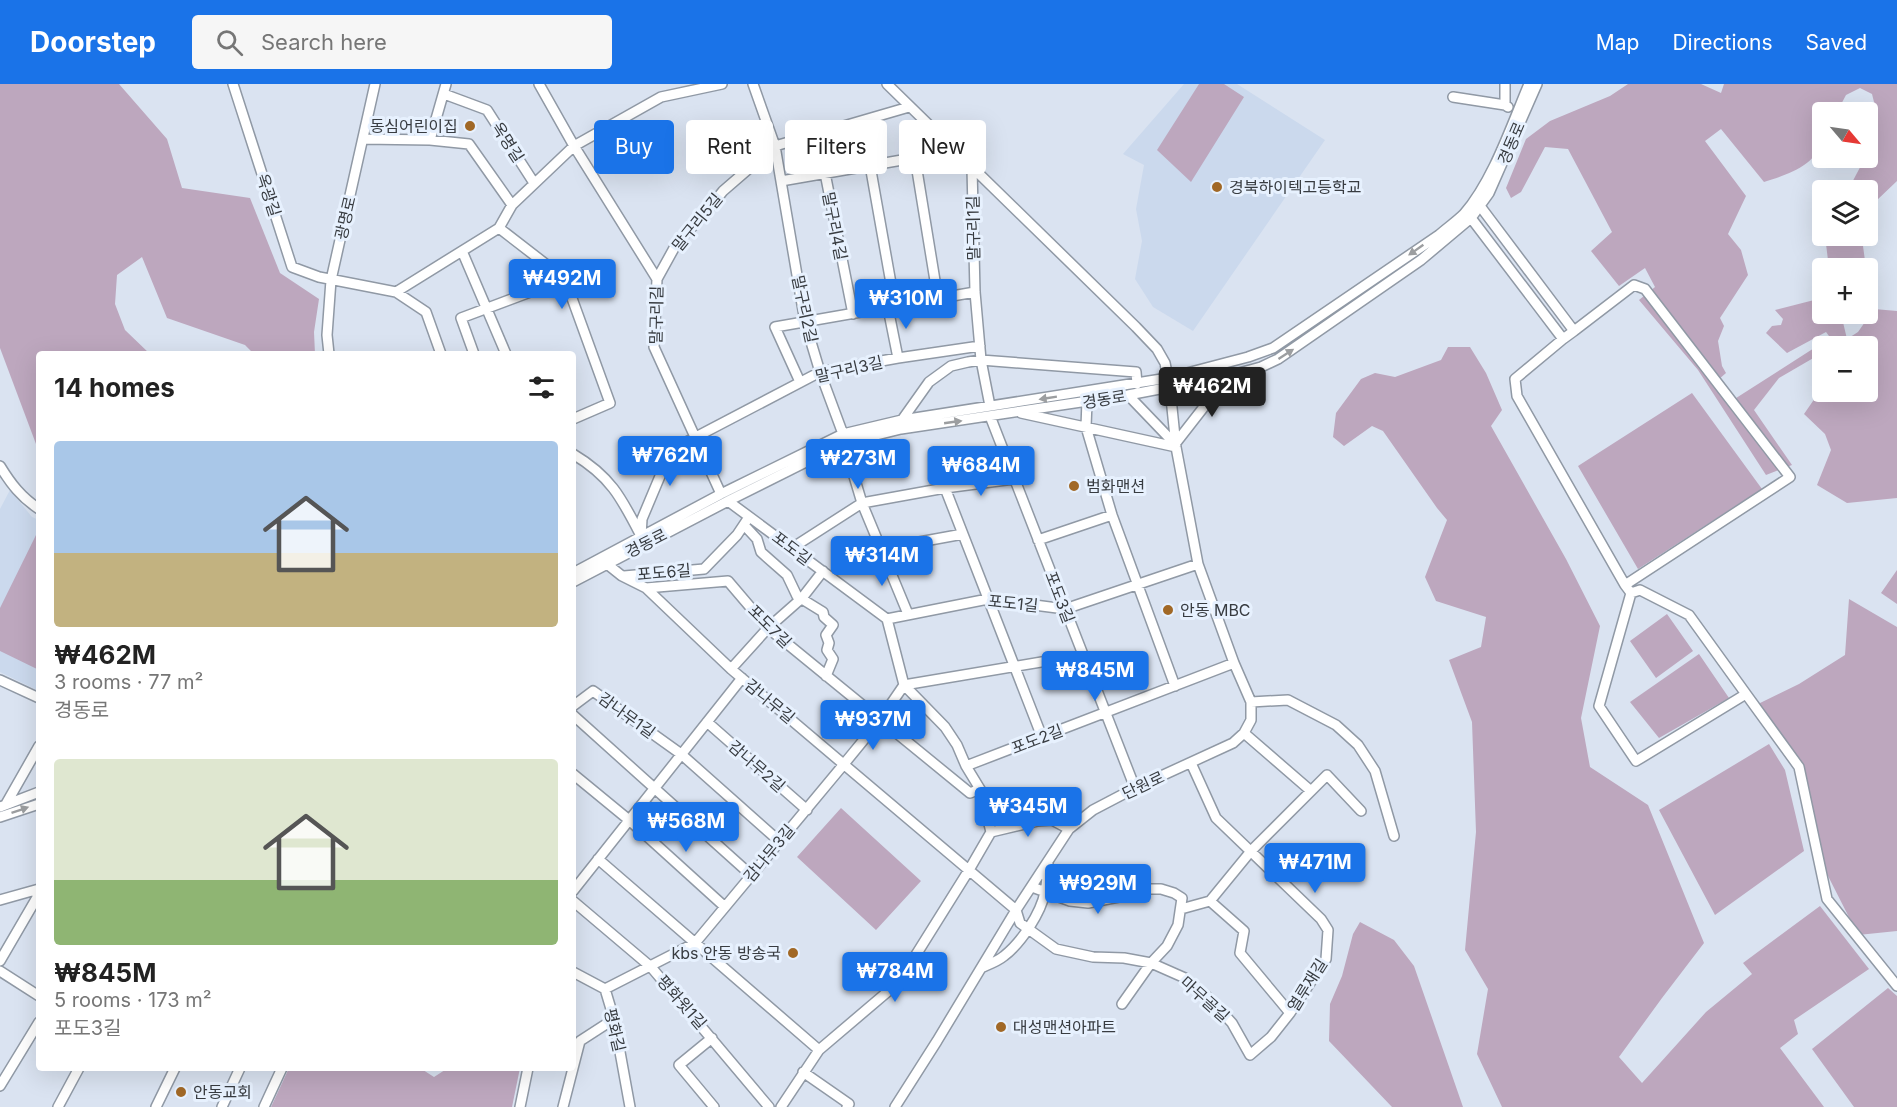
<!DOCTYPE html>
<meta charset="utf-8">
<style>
:root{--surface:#fff;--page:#f6f6f6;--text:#222;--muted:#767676;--accent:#1a73e8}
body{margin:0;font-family:Inter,"Noto Sans KR",sans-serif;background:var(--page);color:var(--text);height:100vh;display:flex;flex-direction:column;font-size:22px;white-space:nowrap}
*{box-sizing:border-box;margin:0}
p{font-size:20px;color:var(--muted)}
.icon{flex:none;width:33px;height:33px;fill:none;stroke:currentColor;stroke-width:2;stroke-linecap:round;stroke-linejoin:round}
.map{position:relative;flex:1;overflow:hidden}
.sheet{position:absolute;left:36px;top:267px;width:540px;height:720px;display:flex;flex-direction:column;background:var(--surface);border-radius:6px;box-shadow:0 6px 24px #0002}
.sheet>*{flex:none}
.hud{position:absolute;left:594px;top:36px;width:570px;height:54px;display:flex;gap:12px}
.needle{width:39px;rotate:119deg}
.buttons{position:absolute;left:1812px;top:18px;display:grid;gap:12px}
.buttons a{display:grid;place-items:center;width:66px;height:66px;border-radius:6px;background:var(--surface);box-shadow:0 6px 24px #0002;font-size:30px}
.price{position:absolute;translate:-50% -51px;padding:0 14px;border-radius:6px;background:var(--accent);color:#fff;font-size:20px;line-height:39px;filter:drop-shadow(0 2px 3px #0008)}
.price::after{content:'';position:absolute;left:50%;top:36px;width:18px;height:14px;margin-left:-9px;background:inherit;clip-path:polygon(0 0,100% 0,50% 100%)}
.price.active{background:#222;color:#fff}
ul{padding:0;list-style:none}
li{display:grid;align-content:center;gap:12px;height:318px;padding:0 18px}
li span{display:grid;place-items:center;height:186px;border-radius:6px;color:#555}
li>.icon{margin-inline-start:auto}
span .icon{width:108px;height:108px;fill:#fffc;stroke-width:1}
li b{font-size:26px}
h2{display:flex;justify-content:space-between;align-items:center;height:72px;padding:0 18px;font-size:26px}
.tag{padding:0 21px;border-radius:6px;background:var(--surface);box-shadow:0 6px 24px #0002;font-size:21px;line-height:54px}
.tag.active{background:var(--accent);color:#fff}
header{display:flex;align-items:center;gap:36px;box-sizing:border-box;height:84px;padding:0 30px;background:var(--accent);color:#fff}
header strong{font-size:28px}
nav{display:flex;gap:33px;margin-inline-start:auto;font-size:21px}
.search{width:420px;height:54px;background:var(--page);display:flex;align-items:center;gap:15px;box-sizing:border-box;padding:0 21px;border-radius:6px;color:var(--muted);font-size:22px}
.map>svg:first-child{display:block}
.built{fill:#cbd9ed}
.green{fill:#bda7be}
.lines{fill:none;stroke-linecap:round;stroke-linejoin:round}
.minor-casing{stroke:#9099a5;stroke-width:12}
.minor{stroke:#fff;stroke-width:9}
.oneway{fill:#9c9ea0}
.poi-dot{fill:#a16826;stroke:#e7f1fe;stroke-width:2}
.labels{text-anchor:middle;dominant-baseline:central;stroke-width:6;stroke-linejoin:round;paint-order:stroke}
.poi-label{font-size:16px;fill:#383c41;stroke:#e7f1fe;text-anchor:start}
.street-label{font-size:16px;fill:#383c41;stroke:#e7f1fe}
</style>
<header>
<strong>Doorstep</strong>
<div class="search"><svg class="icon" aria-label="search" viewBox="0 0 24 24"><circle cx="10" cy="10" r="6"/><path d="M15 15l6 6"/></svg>Search here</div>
<nav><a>Map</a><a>Directions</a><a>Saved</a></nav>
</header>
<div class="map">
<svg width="1897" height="1023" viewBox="0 0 1897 1023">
<rect width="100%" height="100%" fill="#dae3f1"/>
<path class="built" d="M1184 0H1237L1325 56 1193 247 1153 223 1135 195 1142 157 1136 125 1144 81 1123 70Z
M10 406 32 433 39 436V607L0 588V425Z"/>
<path class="green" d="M0 0H119L167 55 182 104 250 114 280 189 319 215 314 248 315 270H254L245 261 167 234 142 173 117 191 115 220 125 246 150 270H39V368L0 264Z
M1199 0H1224L1244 13 1191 98 1157 66Z
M1628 0H1701L1721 9 1724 0H1897V97L1876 117 1868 148V106H1848L1865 74H1868V68L1872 58 1876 26 1872 10 1860 4 1846 11 1837 28H1822C1822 37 1823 45 1822 53 1820 81 1786 91 1764 98L1721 45 1705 57 1746 112 1728 150 1741 166 1748 191 1720 234 1724 242 1718 257 1722 282 1726 289 1718 296 1733 316 1822 259 1829 252 1826 248 1787 269 1766 249 1772 242 1781 241 1783 235 1775 226 1822 214V230H1846L1842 234 1847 255 1858 248 1874 225 1897 227V414L1847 419 1817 401 1831 366 1825 350 1804 330 1822 304V308H1868V262H1822V269L1779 294 1754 326 1792 381 1766 391 1698 286 1639 216 1655 203 1645 184 1619 202 1591 167 1612 148 1568 65 1545 63 1521 108 1511 114 1506 104 1526 55 1550 37 1610 12Z
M1825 152H1866L1863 162 1866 184H1829Z
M1448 263H1470L1486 289 1502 326 1491 342 1566 475 1600 542 1581 634 1590 683 1648 721 1704 859 1662 914 1619 973 1642 999 1706 928 1752 890 1743 879 1820 822 1869 885 1794 936 1798 950 1780 964 1824 1023H1502L1477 970 1488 905 1465 866 1476 748 1472 638 1449 576 1481 563 1486 533 1436 517 1425 493 1447 436 1437 424 1383 347 1372 342 1344 362 1333 353 1336 329 1361 295 1375 289 1395 293 1441 276Z
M1692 309 1762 405 1638 485 1578 382Z
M36 451 39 453V586L0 567V524Z
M1897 486V520L1881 509Z
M1849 515 1897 543V847L1858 851 1826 788 1804 684 1758 620 1799 600 1845 571Z
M1667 530 1693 567 1656 594 1630 557Z
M1699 570 1729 614 1659 654 1630 618Z
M1769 660 1785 686 1804 767 1715 831 1659 726Z
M841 724 921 797 876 846 797 773Z
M1360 838 1394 856 1414 882 1463 1023H1392L1329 957 1330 920 1342 892 1353 850Z
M1888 904 1897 912V1023H1854L1812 965Z
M289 984H420L434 993 448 984H520L512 1023H271Z"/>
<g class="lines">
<defs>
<path id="minor" d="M233 0 292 183 319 193 396 208 426 228 441 270
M539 0 574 62 657 195 654 263 721 410
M753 0 775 62 805 238 820 288 843 350
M887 0 1136 243 1157 265 1165 279 1170 304 1176 363 1198 480 1234 579 1251 618V636L1244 649 1233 659 1135 704 1093 726 1069 745 1016 826 937 957 895 1023
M1505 0V21L1508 23
M444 10 487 26 534 99
M1453 13 1505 21
M363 55 430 56 469 60 512 121
M430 56 446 0
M915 74 938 215
M870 81 895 222
M972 84 975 208 981 276 990 322
M825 89 853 230
M781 97 954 67
M1471 134 1563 255 1574 247 1480 122
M499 144 565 195 610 319 573 335
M462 167 506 270
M657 195 678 157 704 131 723 107 775 62 909 23
M396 208 499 144 512 121 574 62 661 13 722 0
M888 224 898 274
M1563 255 1515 295 1517 312 1625 501 1790 393 1645 205 1634 201 1574 247
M329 270 327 251 331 196 375 0
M474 270 461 234 565 195
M800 298 775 243 975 208
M1128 311 1175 360 1228 292
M1087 317 1086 343 1112 431 1175 602
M1021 329 1176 363
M990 332 1135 704
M902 336 929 298 951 282 968 278 981 276 1136 288 1137 300
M844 359 862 419 908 530
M573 370C610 392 621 413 640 450
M0 382C11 400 21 413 39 425
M945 404 1042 653
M728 417 887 535 904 601 945 643 957 661 966 682 980 705 991 748 969 786 899 898 819 966 781 1023
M744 441 757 455 761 468 787 491 797 512 823 528 824 533 833 541 826 551 829 559 827 566 833 575 826 592
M641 452 642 435 671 366 820 288 898 274 980 262
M1038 456 1112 431
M792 464 862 419 945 404 1014 395
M881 465 963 450
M607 480 622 492 646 504 731 585 1016 826 1020 839 1056 865 1093 873 1124 874 1151 879 1185 894 1209 914 1232 939 1250 971 1271 953 1290 929 1326 875 1328 846 1321 835 1216 734 1191 679
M573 489 721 410 843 350 902 336 1168 294 1248 273 1273 264 1439 151C1447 144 1457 137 1464 130 1493 97 1512 40 1529 0
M624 492 704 485 737 451 747 436
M573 498 728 417 844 359 901 345 1128 311 1228 292 1261 283 1278 275 1421 176 1471 134 1489 109 1537 0
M1625 501 1631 509 1599 622 1636 677 1746 610 1689 531 1640 506 1631 509
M646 504 728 497 768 544 970 709 980 705
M887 535 988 515 1065 525 1198 480
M731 585 768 544 802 514 823 487
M0 596 39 614
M1746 610 1799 683 1827 815 1897 902
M1251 618 1288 616 1336 641 1358 661 1375 687 1394 752
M573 622 593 607 681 670 779 757
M573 631 751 791
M707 638 807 726
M1244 649 1311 707
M966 682 1234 579
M573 690 629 736 725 823
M6 720 39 662
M0 723 39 708
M0 733 39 720
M991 748 1038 737 1052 736 1069 745
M598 775 819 966
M1032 803 1070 817 1088 819 1134 810 1143 805H1161L1174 809 1182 814 1178 841 1167 862 1151 879 1122 920
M573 807 742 594
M0 816 39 805
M573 817 651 883 769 1023
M1210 817 1251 767 1327 691 1361 727
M1210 817 1244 847 1240 869 1290 929
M1181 825 1210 817
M0 877 39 810
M983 883C990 880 998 877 1004 872 1021 859 1041 829 1045 808 1047 799 1047 789 1048 780
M0 887 39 912
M573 888 605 905 614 935 630 1023
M605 905 695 859 844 680 880 636 904 601 1083 571
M712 954 679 981 714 1023
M803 988 849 1020 847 1023
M0 1002 39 938
M58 1023 79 984
M156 1023 175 984
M222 1023 240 984
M264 1023 282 984
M520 1023 528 984
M563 1023 580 957 614 935"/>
</defs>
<use href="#minor" class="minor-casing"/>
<use href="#minor" class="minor"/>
</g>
<defs><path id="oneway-solid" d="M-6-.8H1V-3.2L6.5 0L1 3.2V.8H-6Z" transform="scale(1.5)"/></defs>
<g class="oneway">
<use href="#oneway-solid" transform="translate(1416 166) rotate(145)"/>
<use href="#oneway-solid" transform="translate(1286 270) rotate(-33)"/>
<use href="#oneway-solid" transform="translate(1048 314) rotate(171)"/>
<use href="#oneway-solid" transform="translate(953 338) rotate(-8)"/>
<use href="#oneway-solid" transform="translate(20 726) rotate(-19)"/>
</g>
<g class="poi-dot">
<circle cx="470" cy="42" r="6"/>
<circle cx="1217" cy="103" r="6"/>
<circle cx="1074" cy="402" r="6"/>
<circle cx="1168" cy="526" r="6"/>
<circle cx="793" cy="869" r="6"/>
<circle cx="1001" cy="943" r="6"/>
<circle cx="181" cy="1008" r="6"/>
</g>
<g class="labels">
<g class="poi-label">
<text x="458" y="42" text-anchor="end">동심어린이집</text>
<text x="1229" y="103">경북하이텍고등학교</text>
<text x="1086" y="402">범화맨션</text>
<text x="1180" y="526">안동 MBC</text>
<text x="781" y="869" text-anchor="end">kbs 안동 방송국</text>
<text x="1013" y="943">대성맨션아파트</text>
<text x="193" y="1008">안동교회</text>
</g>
<g class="street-label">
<text transform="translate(508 58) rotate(57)">옥명길</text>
<text transform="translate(1511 59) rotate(-67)">경동로</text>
<text transform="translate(269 111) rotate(72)">옥광길</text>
<text transform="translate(345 134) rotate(-77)">광명로</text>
<text transform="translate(697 138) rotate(-51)">말구리5길</text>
<text transform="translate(835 142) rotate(79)">말구리4길</text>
<text transform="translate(973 144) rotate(-91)">말구리1길</text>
<text transform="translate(805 225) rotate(78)">말구리2길</text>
<text transform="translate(656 231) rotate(-89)">말구리길</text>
<text transform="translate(849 285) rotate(-13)">말구리3길</text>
<text transform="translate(1104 315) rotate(-9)">경동로</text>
<text transform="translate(646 459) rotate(-27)">경동로</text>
<text transform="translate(792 464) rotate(37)">포도길</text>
<text transform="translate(664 488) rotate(-5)">포도6길</text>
<text transform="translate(1060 513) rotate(69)">포도3길</text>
<text transform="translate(1013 519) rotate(6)">포도1길</text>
<text transform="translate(770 542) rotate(45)">포도7길</text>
<text transform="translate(770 617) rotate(40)">감나무길</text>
<text transform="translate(627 631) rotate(36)">감나무1길</text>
<text transform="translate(1037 655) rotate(-21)">포도2길</text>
<text transform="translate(757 682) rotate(41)">감나무2길</text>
<text transform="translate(1143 701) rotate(-25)">단원로</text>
<text transform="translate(769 769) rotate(-50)">감나무3길</text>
<text transform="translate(1307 901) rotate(-58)">열루재길</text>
<text transform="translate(1205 915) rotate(42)">마무골길</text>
<text transform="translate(682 918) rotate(49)">평화윗1길</text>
<text transform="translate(615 946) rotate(77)">평화길</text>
</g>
</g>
</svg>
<div class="buttons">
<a><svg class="needle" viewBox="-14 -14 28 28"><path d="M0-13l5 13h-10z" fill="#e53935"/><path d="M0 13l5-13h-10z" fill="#767676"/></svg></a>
<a><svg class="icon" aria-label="layers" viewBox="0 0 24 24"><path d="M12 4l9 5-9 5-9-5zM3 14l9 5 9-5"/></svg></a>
<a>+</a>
<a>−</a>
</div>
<b class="price" style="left:562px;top:226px">₩492M</b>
<b class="price" style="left:906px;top:246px">₩310M</b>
<b class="price active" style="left:1212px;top:334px">₩462M</b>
<b class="price" style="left:670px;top:403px">₩762M</b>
<b class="price" style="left:858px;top:406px">₩273M</b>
<b class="price" style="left:981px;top:413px">₩684M</b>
<b class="price" style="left:882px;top:503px">₩314M</b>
<b class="price" style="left:1095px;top:618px">₩845M</b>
<b class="price" style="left:873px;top:667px">₩937M</b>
<b class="price" style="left:1028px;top:754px">₩345M</b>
<b class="price" style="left:686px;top:769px">₩568M</b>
<b class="price" style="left:1315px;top:810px">₩471M</b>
<b class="price" style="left:1098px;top:831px">₩929M</b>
<b class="price" style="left:895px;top:919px">₩784M</b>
<div class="hud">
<a class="tag active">Buy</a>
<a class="tag">Rent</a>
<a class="tag">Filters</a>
<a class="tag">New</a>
</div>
<section class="sheet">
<h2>14 homes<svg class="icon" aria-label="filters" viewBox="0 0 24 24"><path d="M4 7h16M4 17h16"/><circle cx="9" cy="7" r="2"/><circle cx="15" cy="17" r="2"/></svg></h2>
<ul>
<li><span style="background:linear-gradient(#a9c7e8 60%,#c2b280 0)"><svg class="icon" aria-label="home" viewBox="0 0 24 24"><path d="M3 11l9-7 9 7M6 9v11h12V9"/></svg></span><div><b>₩462M</b><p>3 rooms · 77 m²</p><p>경동로</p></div></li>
<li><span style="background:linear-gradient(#dfe7d0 65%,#8fb573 0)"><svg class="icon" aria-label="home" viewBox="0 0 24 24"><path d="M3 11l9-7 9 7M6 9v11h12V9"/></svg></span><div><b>₩845M</b><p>5 rooms · 173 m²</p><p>포도3길</p></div></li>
</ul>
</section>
</div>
